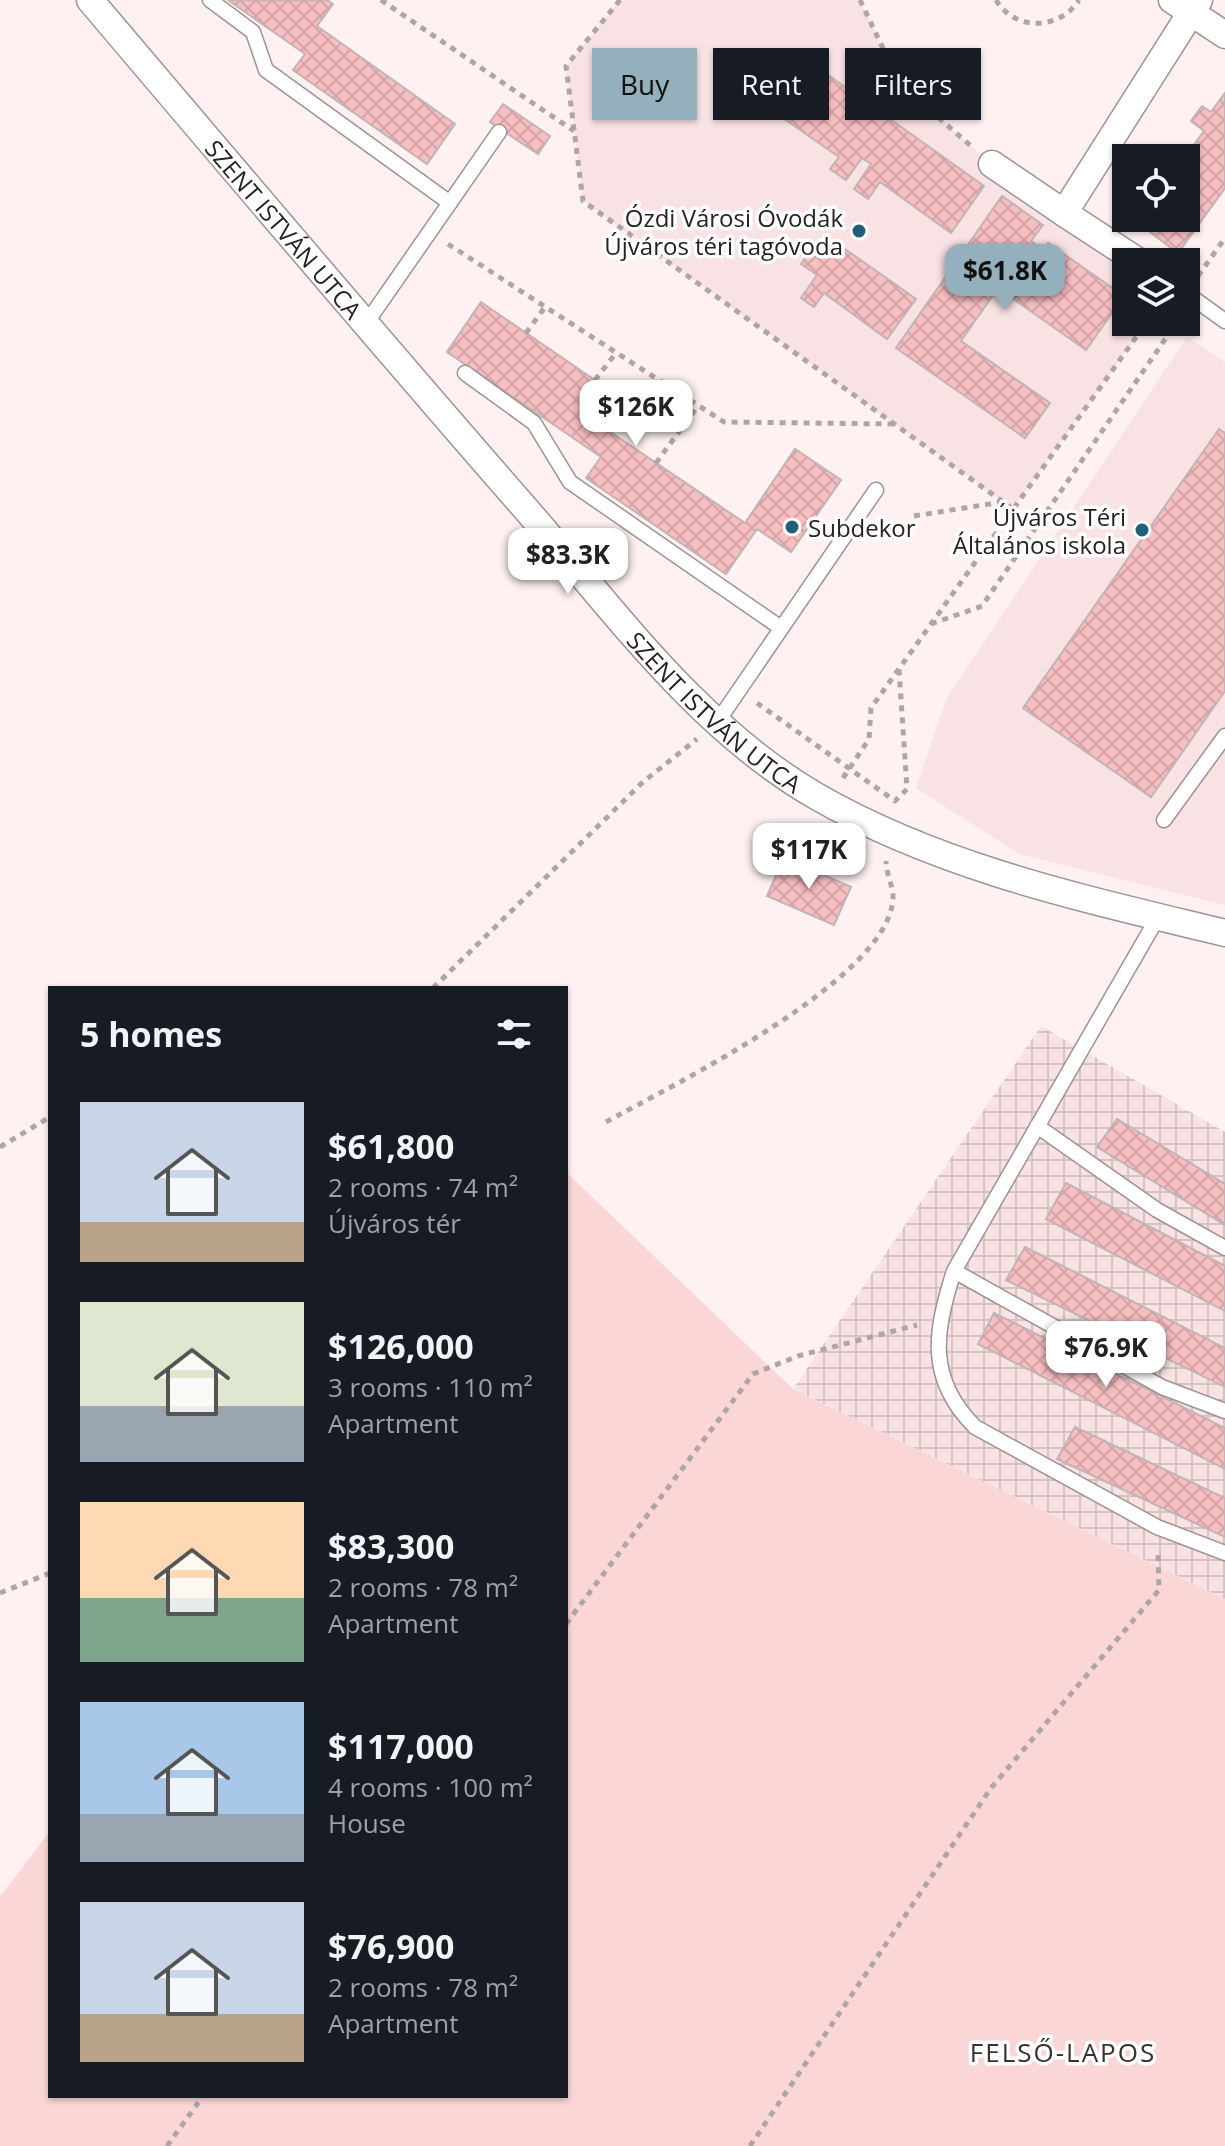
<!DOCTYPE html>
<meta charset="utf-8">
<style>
:root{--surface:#171b24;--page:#242831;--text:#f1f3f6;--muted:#9ea1a6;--accent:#93b0bc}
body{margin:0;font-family:"Open Sans",sans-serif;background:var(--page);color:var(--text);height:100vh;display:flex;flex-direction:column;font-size:30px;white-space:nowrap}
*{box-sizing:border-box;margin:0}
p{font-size:26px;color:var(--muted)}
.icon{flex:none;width:44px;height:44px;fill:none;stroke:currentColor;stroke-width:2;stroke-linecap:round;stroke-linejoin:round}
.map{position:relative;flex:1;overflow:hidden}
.panel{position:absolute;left:48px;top:986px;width:520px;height:1112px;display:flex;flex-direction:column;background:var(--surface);border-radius:0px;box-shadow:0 2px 6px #0004}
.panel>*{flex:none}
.top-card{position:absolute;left:592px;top:48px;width:512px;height:72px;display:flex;gap:16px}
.tools{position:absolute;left:1112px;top:144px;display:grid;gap:16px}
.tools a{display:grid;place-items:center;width:88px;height:88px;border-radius:0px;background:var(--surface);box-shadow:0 2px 6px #0004;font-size:40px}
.price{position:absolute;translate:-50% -68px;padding:0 18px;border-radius:16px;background:#fff;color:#222;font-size:26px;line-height:52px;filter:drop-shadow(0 2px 4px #0008)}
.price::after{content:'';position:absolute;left:50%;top:48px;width:24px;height:18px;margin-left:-12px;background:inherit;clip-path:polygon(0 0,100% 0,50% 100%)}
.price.active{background:var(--accent);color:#111}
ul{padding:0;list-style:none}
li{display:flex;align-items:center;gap:24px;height:200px;padding:0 32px}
li span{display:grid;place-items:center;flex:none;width:224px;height:160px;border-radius:0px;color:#555}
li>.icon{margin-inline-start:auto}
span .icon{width:96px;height:96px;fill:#fffc;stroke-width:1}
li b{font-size:34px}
h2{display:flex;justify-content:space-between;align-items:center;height:96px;padding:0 32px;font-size:34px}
.chip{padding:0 28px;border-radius:0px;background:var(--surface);box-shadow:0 2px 6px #0004;font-size:28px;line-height:72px}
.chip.active{background:var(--accent);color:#111}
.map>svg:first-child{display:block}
.built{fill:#f9e2e3}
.industrial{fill:url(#industrial-grid)}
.garden{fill:#fbd6d7}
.building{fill:url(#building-cross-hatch);stroke:#c1b4b4;stroke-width:2}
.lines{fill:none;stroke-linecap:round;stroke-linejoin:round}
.service-casing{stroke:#9f9293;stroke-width:17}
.minor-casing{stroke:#9f9293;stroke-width:29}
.path{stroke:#afa5a5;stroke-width:5;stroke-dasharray:6 6;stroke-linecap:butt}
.service{stroke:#fff;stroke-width:14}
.minor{stroke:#fff;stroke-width:26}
.poi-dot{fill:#205f75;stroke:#fff;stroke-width:3}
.labels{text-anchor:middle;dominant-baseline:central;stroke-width:7;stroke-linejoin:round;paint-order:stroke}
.poi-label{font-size:24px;fill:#272222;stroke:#fff;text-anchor:end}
.street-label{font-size:24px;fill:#272222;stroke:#fff}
.neighbourhood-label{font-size:26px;letter-spacing:2px;fill:#3a3030;stroke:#fff}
</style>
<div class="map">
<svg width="1225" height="2146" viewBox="0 0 1225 2146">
<defs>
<pattern id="industrial-grid" width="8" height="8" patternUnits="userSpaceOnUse" patternTransform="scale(2)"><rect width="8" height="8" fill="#f9e2e3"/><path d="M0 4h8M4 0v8" fill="none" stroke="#d5c2c2"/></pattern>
<pattern id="building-cross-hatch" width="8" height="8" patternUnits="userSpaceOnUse" patternTransform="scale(2)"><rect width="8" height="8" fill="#f8bfc2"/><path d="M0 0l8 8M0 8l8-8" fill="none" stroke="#d5a4a6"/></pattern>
</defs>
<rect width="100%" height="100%" fill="#fff1f1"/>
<path class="built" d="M620 0H860L900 84 992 164 1126 262V322H1147L1013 509 583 201 566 66Z
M1187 337 1225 362V905L1019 854 916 788 947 698Z"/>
<path class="industrial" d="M1041 1026 1225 1132V1599L793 1389Z"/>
<path class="garden" d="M566 1172 793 1389 1225 1599V2146H0V1897L50 1831V2096H566Z"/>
<path class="building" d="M228 0H327L333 4 317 26 455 124 427 164 293 70 305 54Z
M803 57 984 186 951 233 880 182 868 199 854 189 871 164 862 158 846 180 830 169 839 157 767 107Z
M1225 93V188L1178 253 1134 220 1186 218 1184 158 1204 131 1191 121 1202 106 1211 112Z
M503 104 550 136 538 154 490 122Z
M1002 196 1043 225 1031 241 1043 250 1048 243 1124 296 1086 350 998 288 961 341 1050 403 1025 438 896 348Z
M835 242 916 299 887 339 824 293 814 307 801 298 817 275 801 264 813 246 825 255Z
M481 302 631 405 612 433 745 523 795 449 841 480 791 552 757 529 726 574 586 478 601 457 447 352Z
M1219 429 1225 433V691L1151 797 1023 708Z
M784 857 851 887 834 925 767 896Z
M1117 1119 1225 1184V1225L1097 1147Z
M1066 1183 1225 1266V1311L1046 1219Z
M1025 1247 1225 1348V1387L1006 1280Z
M994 1313 1225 1428V1469L978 1344Z
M1075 1427 1225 1498V1537L1057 1459Z"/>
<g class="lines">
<defs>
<path id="service" d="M210 0 253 32 266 70 450 203
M1186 293 1225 321
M365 325 499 132
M465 373 534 423 570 482 781 628
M718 721 876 490
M1164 820 1225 736
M1158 917 954 1271C935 1331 926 1378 975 1427L1157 1527 1225 1553
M1037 1126 1157 1210 1225 1248
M954 1271 1162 1387 1225 1411"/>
<g id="minor">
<path id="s1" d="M90 0C234 170 378 340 525 508 613 609 698 728 816 796 941 868 1085 899 1225 933"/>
<path d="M1172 0 1225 35"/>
<path d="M992 164 1064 213"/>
<path d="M1139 262 1064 213 1199 0"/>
</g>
</defs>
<use href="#service" class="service-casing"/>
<use href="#minor" class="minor-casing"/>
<path class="path" d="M381 0 574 131
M620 0 566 66 583 201 1013 509
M860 0 900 84 971 146
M996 0C1015 32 1060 30 1079 0
M448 244 724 422 893 424
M1198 276 1225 238
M526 333 545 307
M595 380 616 353
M656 463 698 406
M914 516 1002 502
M931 624 982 606 1177 322
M757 703 895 801 907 789 899 669
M843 778 869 739 871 708 1147 322
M433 988 643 782 697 739
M606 1122C671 1086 892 978 893 897 893 885 886 874 886 861
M0 1147 50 1117
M0 1593 50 1573
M566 1624 753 1374 798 1356 917 1325
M167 2146 203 2096
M750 2146 991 1788 1159 1590 1158 1552"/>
<use href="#service" class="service"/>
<use href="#minor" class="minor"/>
</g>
<g class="poi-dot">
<circle cx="859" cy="231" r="8"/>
<circle cx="792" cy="527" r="8"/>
<circle cx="1142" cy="530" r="8"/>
</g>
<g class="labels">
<g class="poi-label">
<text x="843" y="217">Ózdi Városi Óvodák<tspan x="843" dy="28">Újváros téri tagóvoda</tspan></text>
<text x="1126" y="516">Újváros Téri<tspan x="1126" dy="28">Általános iskola</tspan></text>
<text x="808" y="527" text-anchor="start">Subdekor</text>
</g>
<g class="street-label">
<text stroke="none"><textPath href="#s1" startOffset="300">SZENT ISTVÁN UTCA</textPath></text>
<text stroke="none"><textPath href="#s1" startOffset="948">SZENT ISTVÁN UTCA</textPath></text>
</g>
<g class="neighbourhood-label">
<text x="1063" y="2052">FELSŐ-LAPOS</text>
</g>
</g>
</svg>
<div class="tools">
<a><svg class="icon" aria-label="locate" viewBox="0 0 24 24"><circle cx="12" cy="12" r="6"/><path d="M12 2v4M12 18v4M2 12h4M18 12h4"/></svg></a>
<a><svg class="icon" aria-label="layers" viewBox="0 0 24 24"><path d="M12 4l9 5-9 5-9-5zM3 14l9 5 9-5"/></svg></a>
</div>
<b class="price active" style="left:1005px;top:312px">$61.8K</b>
<b class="price" style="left:636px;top:448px">$126K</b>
<b class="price" style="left:568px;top:596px">$83.3K</b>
<b class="price" style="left:809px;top:891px">$117K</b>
<b class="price" style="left:1106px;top:1389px">$76.9K</b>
<div class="top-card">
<a class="chip active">Buy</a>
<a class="chip">Rent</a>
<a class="chip">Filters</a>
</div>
<section class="panel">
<h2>5 homes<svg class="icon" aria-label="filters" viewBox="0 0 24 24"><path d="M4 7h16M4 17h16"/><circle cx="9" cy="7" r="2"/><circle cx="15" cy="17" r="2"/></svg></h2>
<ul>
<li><span style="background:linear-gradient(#c9d6e8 75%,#b9a48a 0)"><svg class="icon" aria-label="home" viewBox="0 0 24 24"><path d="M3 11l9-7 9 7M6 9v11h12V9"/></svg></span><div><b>$61,800</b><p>2 rooms · 74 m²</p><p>Újváros tér</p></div></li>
<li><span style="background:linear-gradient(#dfe7d0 65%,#9aa5b1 0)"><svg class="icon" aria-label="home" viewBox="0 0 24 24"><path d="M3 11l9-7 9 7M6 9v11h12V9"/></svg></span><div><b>$126,000</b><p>3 rooms · 110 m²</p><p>Apartment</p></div></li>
<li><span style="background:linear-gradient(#ffd9b3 60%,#7fa58c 0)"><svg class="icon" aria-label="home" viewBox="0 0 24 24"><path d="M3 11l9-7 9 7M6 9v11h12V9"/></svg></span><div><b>$83,300</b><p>2 rooms · 78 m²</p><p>Apartment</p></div></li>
<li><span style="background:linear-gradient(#a9c7e8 70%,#9aa5b1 0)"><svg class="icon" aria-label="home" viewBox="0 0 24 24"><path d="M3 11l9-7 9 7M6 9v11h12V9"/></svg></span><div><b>$117,000</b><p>4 rooms · 100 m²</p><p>House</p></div></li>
<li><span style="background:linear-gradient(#c9d6e8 70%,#b9a48a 0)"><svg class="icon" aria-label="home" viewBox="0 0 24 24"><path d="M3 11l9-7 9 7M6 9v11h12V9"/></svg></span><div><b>$76,900</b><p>2 rooms · 78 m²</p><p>Apartment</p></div></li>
</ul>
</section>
</div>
